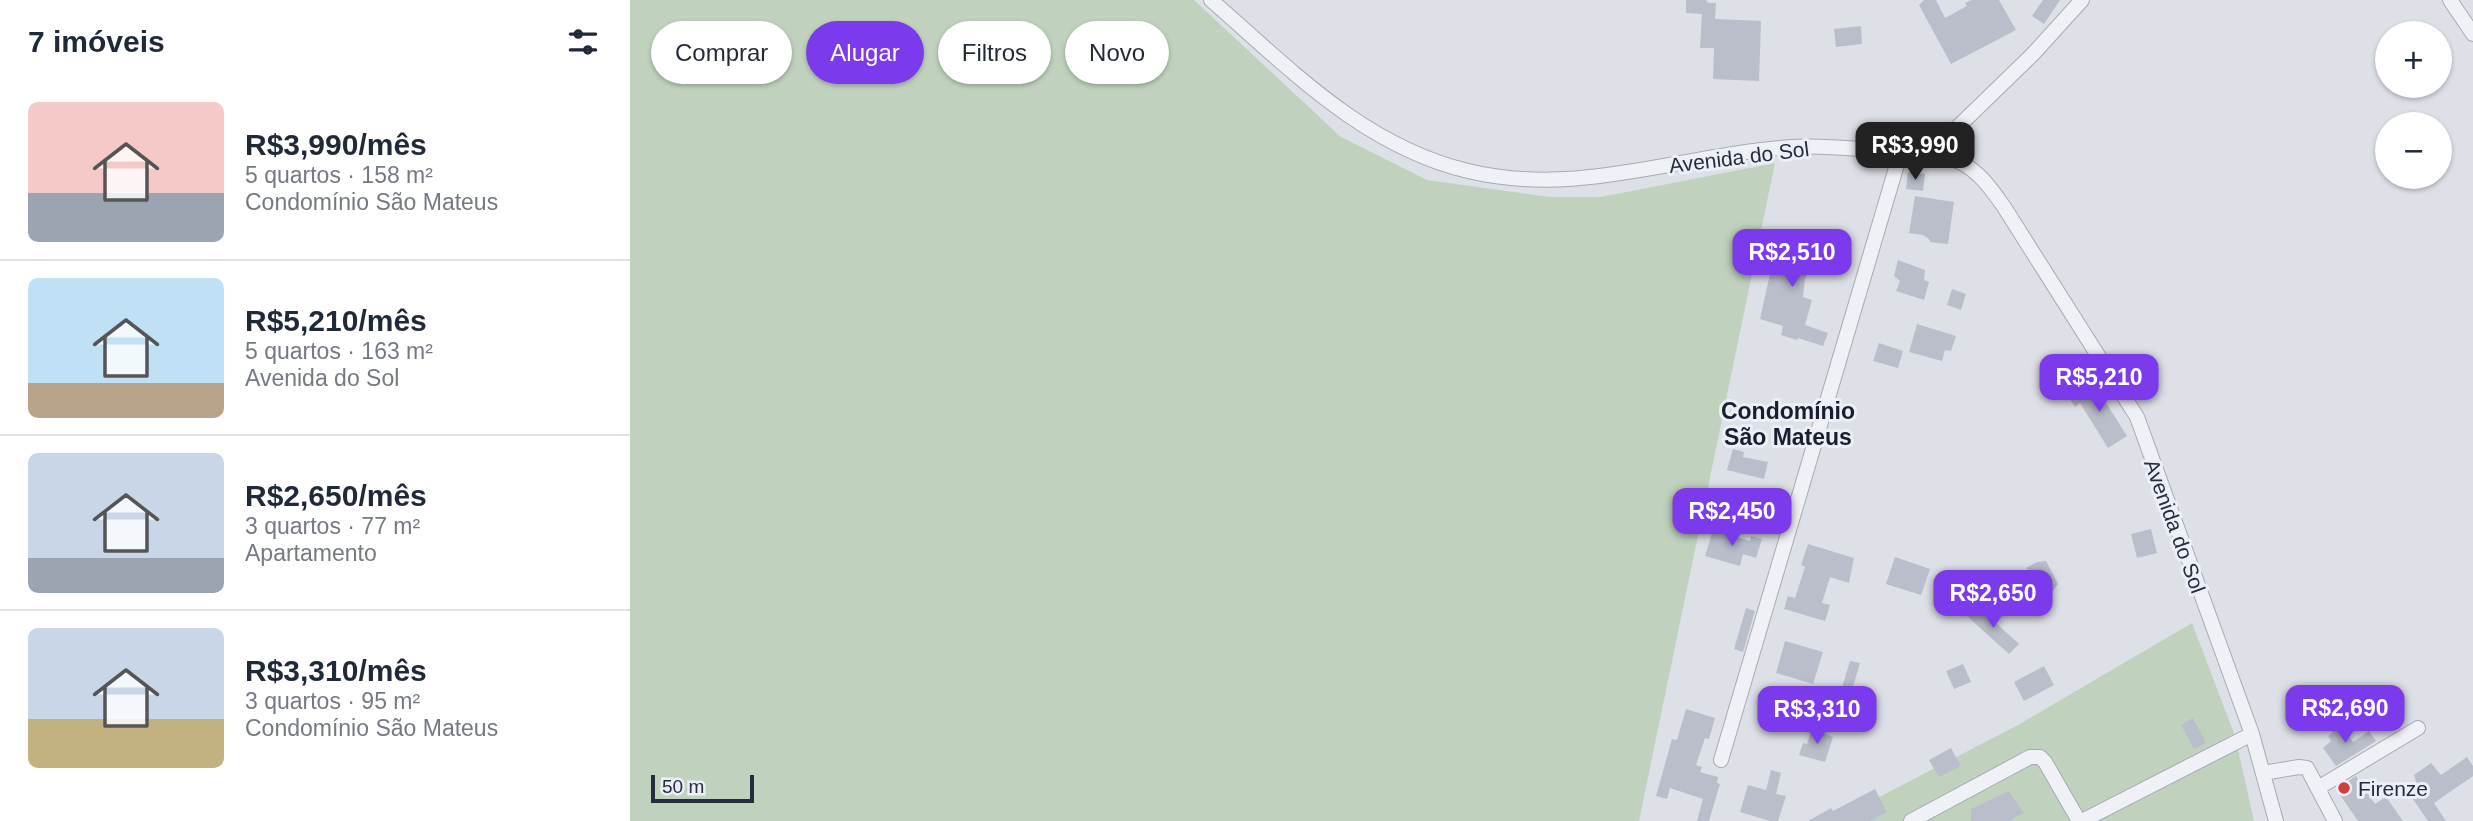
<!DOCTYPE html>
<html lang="pt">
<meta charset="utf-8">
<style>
:root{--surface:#fff;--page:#f2f2f3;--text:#1f2937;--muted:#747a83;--line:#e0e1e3;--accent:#7c3aed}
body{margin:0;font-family:Helvetica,sans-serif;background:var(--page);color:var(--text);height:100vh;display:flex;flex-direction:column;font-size:26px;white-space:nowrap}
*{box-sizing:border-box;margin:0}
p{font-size:23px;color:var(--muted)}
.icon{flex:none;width:38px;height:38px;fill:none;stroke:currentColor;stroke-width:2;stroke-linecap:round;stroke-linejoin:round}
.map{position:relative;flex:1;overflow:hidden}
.details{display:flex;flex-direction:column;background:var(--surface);width:630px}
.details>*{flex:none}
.hud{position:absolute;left:21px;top:21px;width:665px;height:63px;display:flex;gap:14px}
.controls{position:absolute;left:1745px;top:21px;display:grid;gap:14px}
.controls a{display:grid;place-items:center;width:77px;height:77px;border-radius:50%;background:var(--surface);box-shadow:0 2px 5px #0004;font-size:35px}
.scale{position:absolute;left:21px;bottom:18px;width:103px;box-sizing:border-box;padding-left:7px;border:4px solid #262c3e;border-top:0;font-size:19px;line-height:24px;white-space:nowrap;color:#262c3e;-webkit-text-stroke:5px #eceff5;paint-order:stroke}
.price{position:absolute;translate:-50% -60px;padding:0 16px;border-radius:14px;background:var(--accent);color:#fff;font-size:23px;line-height:46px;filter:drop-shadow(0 2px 4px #0008)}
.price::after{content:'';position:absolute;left:50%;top:42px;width:21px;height:16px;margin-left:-10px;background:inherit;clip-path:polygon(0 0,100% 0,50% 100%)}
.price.current{background:#222;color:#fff}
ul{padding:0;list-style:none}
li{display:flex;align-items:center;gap:21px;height:175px;padding:0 28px}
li+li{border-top:2px solid var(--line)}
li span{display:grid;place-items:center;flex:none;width:196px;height:140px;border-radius:10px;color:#555}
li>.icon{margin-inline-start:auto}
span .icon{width:84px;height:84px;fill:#fffc;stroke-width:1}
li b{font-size:30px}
h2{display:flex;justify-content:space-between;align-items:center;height:84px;padding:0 28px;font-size:30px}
.chip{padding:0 24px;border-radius:32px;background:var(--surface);box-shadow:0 2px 5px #0004;font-size:24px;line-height:63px}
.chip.current{background:var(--accent);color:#fff}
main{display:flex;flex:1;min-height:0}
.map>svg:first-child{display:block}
.green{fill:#c0d2be}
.building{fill:#babeca}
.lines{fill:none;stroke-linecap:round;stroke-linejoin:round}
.minor-casing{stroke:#a6aab4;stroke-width:16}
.minor{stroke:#f0f1f6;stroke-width:14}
.poi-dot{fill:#d13e40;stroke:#eceff5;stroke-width:2.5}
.labels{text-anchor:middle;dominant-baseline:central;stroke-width:6;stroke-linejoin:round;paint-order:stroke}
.street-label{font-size:21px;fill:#262c3e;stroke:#eceff5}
.poi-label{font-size:21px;fill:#262c3e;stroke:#eceff5;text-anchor:start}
.neighbourhood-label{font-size:23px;font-weight:bold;fill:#191d2f;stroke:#eceff5}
</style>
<main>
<section class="details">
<h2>7 imóveis<svg class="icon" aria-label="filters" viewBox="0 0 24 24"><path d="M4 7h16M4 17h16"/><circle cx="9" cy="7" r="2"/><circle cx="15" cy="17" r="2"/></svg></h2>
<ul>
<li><span style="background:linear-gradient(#f6c9c9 65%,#9aa5b1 0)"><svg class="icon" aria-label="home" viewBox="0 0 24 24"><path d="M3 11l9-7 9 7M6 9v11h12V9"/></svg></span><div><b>R$3,990/mês</b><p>5 quartos · 158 m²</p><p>Condomínio São Mateus</p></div></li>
<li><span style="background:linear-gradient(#bfe0f5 75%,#b9a48a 0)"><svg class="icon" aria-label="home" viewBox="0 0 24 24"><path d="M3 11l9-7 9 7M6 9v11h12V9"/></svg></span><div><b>R$5,210/mês</b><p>5 quartos · 163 m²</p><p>Avenida do Sol</p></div></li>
<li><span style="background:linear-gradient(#c9d6e8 75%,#9aa5b1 0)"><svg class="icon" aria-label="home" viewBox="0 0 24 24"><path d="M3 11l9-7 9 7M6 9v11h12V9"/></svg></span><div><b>R$2,650/mês</b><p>3 quartos · 77 m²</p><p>Apartamento</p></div></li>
<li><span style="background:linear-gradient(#c9d6e8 65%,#c2b280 0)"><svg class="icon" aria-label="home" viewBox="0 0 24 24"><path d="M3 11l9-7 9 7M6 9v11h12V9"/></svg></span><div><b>R$3,310/mês</b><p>3 quartos · 95 m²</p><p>Condomínio São Mateus</p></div></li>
</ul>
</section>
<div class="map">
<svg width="1843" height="821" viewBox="0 0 1843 821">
<rect width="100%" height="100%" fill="#dde0e7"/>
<path class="green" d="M0 0H564L711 137 797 180 920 197H971L1145 163 1009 821H0Z
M1562 623 1605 736 1624 821H1203L1388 725Z"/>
<path class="building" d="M1056 0H1076L1078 3H1086L1085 19 1131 21 1129 81 1083 79 1084 48H1070L1072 14 1056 13Z
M1294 0H1306L1315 18 1337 6 1335 3 1342 0H1369L1386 30 1321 64 1289 5Z
M1413 0H1430L1414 24 1402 16Z
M1231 26 1232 44 1206 47 1204 29Z
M1278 172 1295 174 1293 191 1276 189Z
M1285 196 1324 202 1318 244 1300 242 1299 239 1293 235 1279 233Z
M1148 233 1194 241 1193 254 1182 252 1180 269 1175 279 1173 297 1182 300 1175 325 1198 333 1193 346 1168 338 1167 340 1151 335 1153 326 1130 319 1142 265 1145 266Z
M1268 260 1295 270 1294 280 1299 282 1294 300 1266 291 1270 281 1264 276Z
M1322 289 1336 294 1331 310 1317 305Z
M1287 324 1326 336 1321 351 1315 350 1312 361 1279 352Z
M1249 343 1273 351 1268 368 1243 361Z
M1462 381 1497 436 1478 448 1450 403 1445 407 1438 396Z
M1103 449 1114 452 1113 457 1138 462 1134 479 1097 470Z
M1521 529 1527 553 1507 558 1501 534Z
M1083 530 1120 541 1121 536 1132 539 1126 558 1113 554 1110 566 1075 556Z
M1178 544 1224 558 1219 583 1200 577 1192 603 1200 605 1195 621 1154 609 1158 596 1165 598 1175 567 1171 565Z
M1265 557 1300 569 1291 595 1256 584Z
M1416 561 1428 584 1423 591 1401 603 1388 579 1400 573 1396 568 1407 562Z
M1347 606 1389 644 1379 654 1337 616Z
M1116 608 1125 611 1113 652 1104 649Z
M1155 641 1193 652 1183 684 1146 673Z
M1220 661 1230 663 1220 697 1210 694Z
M1333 664 1341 682 1324 689 1316 671Z
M1414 666 1424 685 1394 701 1384 682Z
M1138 708 1155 713 1150 729 1133 723Z
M1056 709 1085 718 1079 739 1075 738 1066 765 1072 767 1070 772 1088 777 1087 783 1090 784 1079 821H1067L1073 799 1040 788 1037 799 1026 796 1042 739 1047 740Z
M1563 718 1576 743 1564 749 1551 725Z
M1709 722 1723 742 1739 731 1746 741 1706 766 1693 748 1701 741 1698 736 1703 732 1701 728Z
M1182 729 1203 737 1195 762 1169 755 1173 743 1177 744Z
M1321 748 1331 766 1309 777 1299 760Z
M1837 757 1843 766V776L1804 803 1816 821H1798L1776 789 1786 782 1784 775 1801 763 1811 775Z
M1141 770 1151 773 1146 794 1156 796 1148 821H1140L1110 812 1118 785 1136 790Z
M1726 776 1745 804 1756 797 1773 821H1728L1706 789Z
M1245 789 1257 812 1240 821H1178L1201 808 1203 811Z
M1379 791 1394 813 1379 821H1341V809Z"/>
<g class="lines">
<defs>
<path id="minor" d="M581 0C659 68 733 146 838 171 949 198 1053 154 1162 147 1188 145 1216 148 1242 150 1270 151 1304 150 1330 162 1350 172 1362 190 1374 207L1507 417 1622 734 1646 821
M1820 0 1843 34
M1300 154 1403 54 1452 0
M1091 760 1271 151
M1633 773 1669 767 1677 768 1705 821
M1688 788 1788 728
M1281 821 1400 757H1410L1415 762 1449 821
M1452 821 1622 734"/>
</defs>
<use href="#minor" class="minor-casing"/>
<use href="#minor" class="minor"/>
</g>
<circle class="poi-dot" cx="1714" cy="788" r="7"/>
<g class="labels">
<g class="street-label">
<text transform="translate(1109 157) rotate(-7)">Avenida do Sol</text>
<text transform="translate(1545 526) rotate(70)">Avenida do Sol</text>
</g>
<g class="poi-label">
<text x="1728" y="788">Firenze</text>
</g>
<g class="neighbourhood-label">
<text x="1158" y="411">Condomínio<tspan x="1158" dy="26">São Mateus</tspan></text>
</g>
</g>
</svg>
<div class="controls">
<a>+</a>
<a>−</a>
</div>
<div class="scale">50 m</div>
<b class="price current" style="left:1285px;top:182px">R$3,990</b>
<b class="price" style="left:1162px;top:289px">R$2,510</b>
<b class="price" style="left:1469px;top:414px">R$5,210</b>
<b class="price" style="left:1102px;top:548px">R$2,450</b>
<b class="price" style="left:1363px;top:630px">R$2,650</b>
<b class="price" style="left:1715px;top:745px">R$2,690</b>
<b class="price" style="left:1187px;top:746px">R$3,310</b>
<div class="hud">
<a class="chip">Comprar</a>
<a class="chip current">Alugar</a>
<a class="chip">Filtros</a>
<a class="chip">Novo</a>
</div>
</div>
</main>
